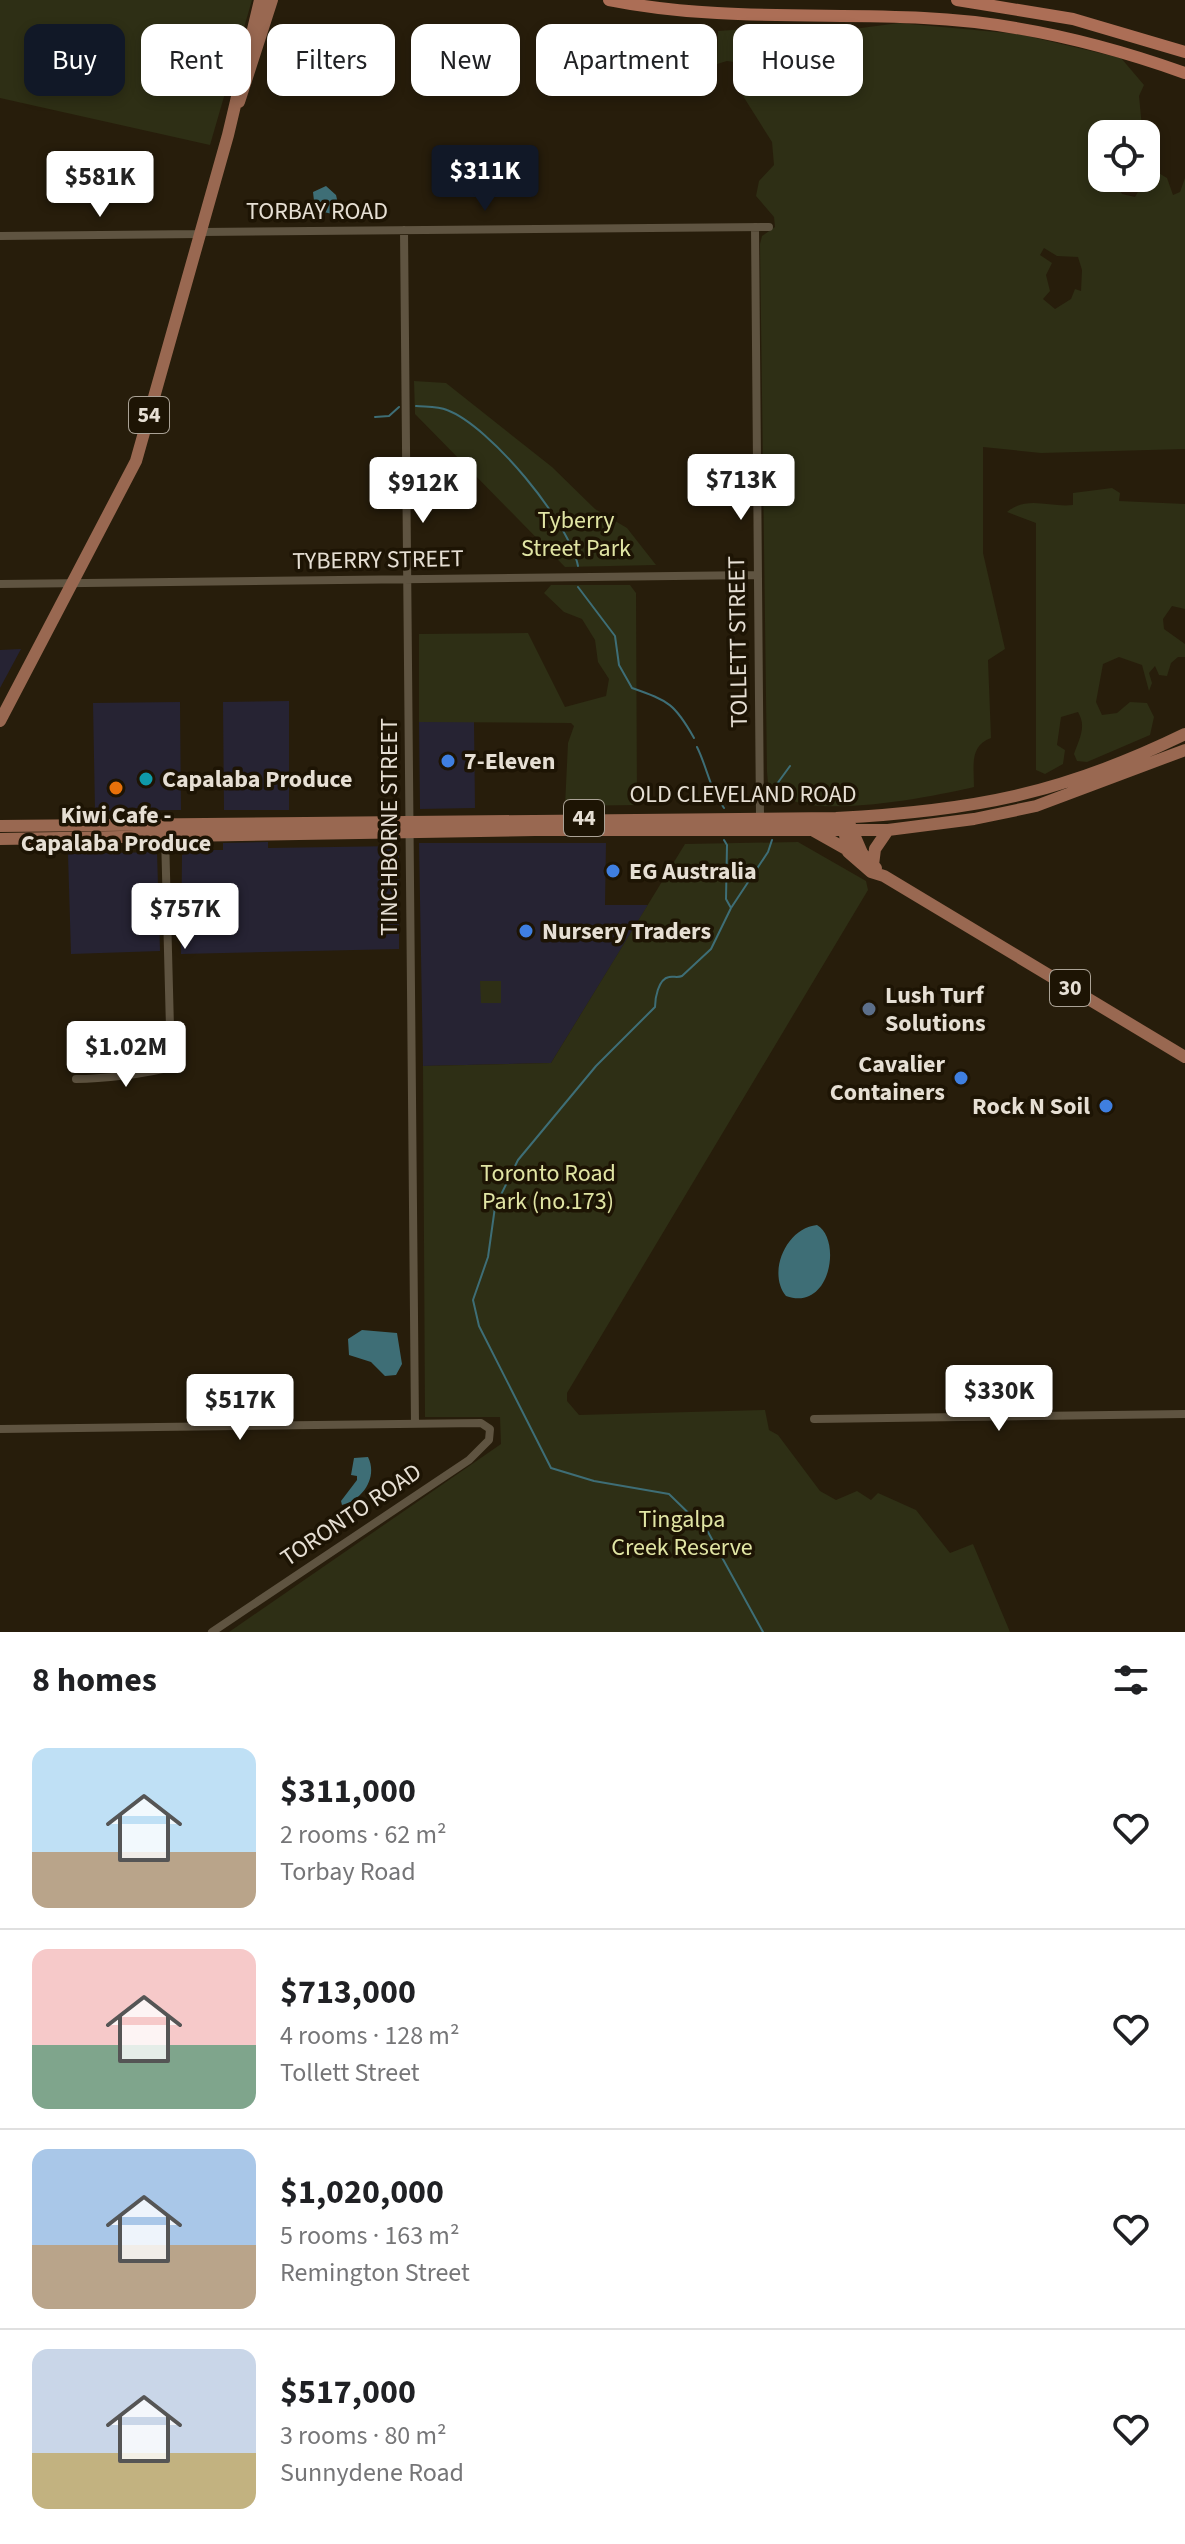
<!DOCTYPE html>
<meta charset="utf-8">
<style>
:root{--surface:#fff;--page:#f6f6f6;--text:#202124;--muted:#757577;--line:#e0e0e0;--accent:#111827}
body{margin:0;font-family:"Source Sans 3",sans-serif;background:var(--page);color:var(--text);height:100vh;display:flex;flex-direction:column;font-size:30px;white-space:nowrap}
*{box-sizing:border-box;margin:0}
p{font-size:26px;color:var(--muted)}
.icon{flex:none;width:44px;height:44px;fill:none;stroke:currentColor;stroke-width:2;stroke-linecap:round;stroke-linejoin:round}
.map{position:relative;height:1632px;overflow:hidden}
.details{display:flex;flex-direction:column;background:var(--surface);flex:1}
.details>*{flex:none}
.guide{position:absolute;left:24px;top:24px;width:1138px;height:72px;display:flex;gap:16px}
.tools{position:absolute;left:1088px;top:120px;display:grid;gap:16px}
.tools a{display:grid;place-items:center;width:72px;height:72px;border-radius:16px;background:var(--surface);box-shadow:0 4px 12px #0003;font-size:40px}
.price{position:absolute;translate:-50% -68px;padding:0 18px;border-radius:8px;background:#fff;color:#222;font-size:26px;line-height:52px;filter:drop-shadow(0 2px 4px #0008)}
.price::after{content:'';position:absolute;left:50%;top:48px;width:24px;height:18px;margin-left:-12px;background:inherit;clip-path:polygon(0 0,100% 0,50% 100%)}
.price.current{background:var(--accent);color:#fff}
ul{padding:0;list-style:none}
li{display:flex;align-items:center;gap:24px;height:200px;padding:0 32px}
li+li{border-top:2px solid var(--line)}
li span{display:grid;place-items:center;flex:none;width:224px;height:160px;border-radius:16px;color:#555}
li>.icon{margin-inline-start:auto}
span .icon{width:96px;height:96px;fill:#fffc;stroke-width:1}
li b{font-size:34px}
h2{display:flex;justify-content:space-between;align-items:center;height:96px;padding:0 32px;font-size:34px}
.chip{padding:0 28px;border-radius:16px;background:var(--surface);box-shadow:0 4px 12px #0003;font-size:28px;line-height:72px}
.chip.current{background:var(--accent);color:#fff}
.map>svg:first-child{display:block}
.commercial{fill:#262333}
.green{fill:#2e2f15;fill-rule:evenodd}
.water{fill:#3e6e76}
.lines{fill:none;stroke-linecap:round;stroke-linejoin:round}
.stream{stroke:#3e6e76;stroke-width:2}
.minor{stroke:#5f5441;stroke-width:8}
.primary{stroke:#996851;stroke-width:12}
.trunk{stroke:#ac6e56;stroke-width:12}
.shop-dot{fill:#3f7fe0;stroke:#1d1404;stroke-width:3}
.culture-dot{fill:#0f9aa8;stroke:#1d1404;stroke-width:3}
.food-dot{fill:#e8710a;stroke:#1d1404;stroke-width:3}
.service-dot{fill:#5c6f8a;stroke:#1d1404;stroke-width:3}
.labels{text-anchor:middle;dominant-baseline:central;stroke-width:7;stroke-linejoin:round;paint-order:stroke}
.shield{fill:#1d1404;stroke:#aaa296;stroke-width:2}
.shield-label{font-size:22px;font-weight:bold;fill:#e6dfd4}
.street-label{font-size:24px;fill:#e6dfd4;stroke:#1d1404}
.park-label{font-size:24px;fill:#e1e5a4;stroke:#1d1404}
.poi-label{font-size:24px;font-weight:bold;fill:#e6dfd4;stroke:#1d1404;text-anchor:start}
</style>
<div class="map">
<svg width="1185" height="1632" viewBox="0 0 1185 1632">
<rect width="100%" height="100%" fill="#271d0b"/>
<path class="commercial" d="M21 649 0 688V650Z
M289 701V810H224L223 702Z
M180 702 181 810 95 811 93 703Z
M474 721 475 808 420 809 419 722Z
M268 842V848L399 846V949L181 954 182 855 191 850H223V843Z
M419 843H606L605 905H648L551 1063 423 1066Z
M157 852 160 951 71 954 68 854Z"/>
<path class="green" d="M0 0H252L210 145 0 98Z
M899 23 1019 34 1121 58 1144 85 1139 96 1142 127 1135 134H1102V178H1113L1122 194 1135 197 1142 185 1157 172 1167 178 1173 195 1180 192 1185 178V449L1041 453 983 447V553L1005 649 988 660 991 738C969 746 974 767 974 787 937 796 806 822 781 793L769 794 767 772 760 244 762 236 775 227 774 217 756 196 759 181 774 165 772 142 743 96 749 82 741 63 727 61 717 64 718 31 804 25 846 30ZM1044 248 1057 256 1078 257 1082 270 1081 291 1075 289 1071 299 1055 309 1043 299 1050 291 1046 275 1052 263 1040 255Z
M414 381 446 383 552 467 595 509 627 528 656 565 565 567 415 414Z
M1112 488 1120 493 1119 501 1185 504V609L1172 606 1163 619 1164 629 1185 644V657H1178L1171 663 1167 676 1159 675 1155 666 1149 673 1152 683 1149 691 1142 665 1119 657 1103 664 1096 702 1102 715 1117 713 1130 702 1147 703 1154 717 1150 735 1087 762 1077 761 1074 754C1079 739 1087 727 1078 712L1061 717 1057 745 1065 750 1063 764 1045 774 1036 770V523L1007 512C1027 495 1051 508 1073 505V493Z
M551 585H630L636 593 637 805 565 806 568 743 574 726 571 723 419 722V634L528 633 565 707 606 696 609 679 598 662 595 640 582 619 564 612 544 593Z
M798 842 866 881 868 890 567 1393V1401L579 1415 765 1410 769 1430 778 1435 820 1491 836 1500 857 1491 871 1500 878 1493 916 1510 950 1553 973 1544 1010 1632H229L501 1444 500 1417H425L423 1066 551 1063 685 844Z
M480 981H501V1003H481Z"/>
<path class="water" d="M326 186 336 195 341 216 315 210 313 192Z
M817 1225C842 1239 831 1312 786 1296 767 1273 786 1228 817 1225Z
M362 1330 397 1333 402 1364 396 1375 385 1376 371 1362 349 1355 348 1339Z
M368 1457C378 1477 363 1500 342 1505L341 1501 357 1480V1476L351 1475 354 1458Z"/>
<g class="lines">
<path class="stream" d="M416 406C425 407 438 406 447 410 490 426 569 522 578 566
M375 417 389 416 399 407
M578 587 615 636 619 665 632 688C669 701 675 704 694 738
M697 747C707 767 710 790 724 808
M772 802 774 788 790 766
M724 840 727 845 726 899 731 908
M763 1632 708 1532 669 1494 594 1481 551 1468 479 1326 473 1300 488 1257 495 1207 518 1160 596 1066 655 1007C655 999 658 979 669 977 673 976 678 978 682 976L711 949 731 908 768 852 772 840"/>
<path class="minor" d="M755 227 760 817
M404 230 415 1424
M201 232 769 227
M0 236 200 234
M0 584 757 575
M76 1079C101 1079 147 1074 171 1067L165 835
M814 1419 1185 1414
M0 1429 481 1423 490 1429 489 1440 469 1460 212 1632"/>
<path class="primary" d="M239 102 272 0
M0 721 136 461 228 135 260 0
M849 823 862 853 876 868
M843 824 848 852 871 872 884 876 1185 1057
M0 826 836 818C972 811 1062 794 1185 734
M814 831 846 849
M0 839 535 830H888L974 819 1036 806 1185 750
M873 865 875 849 888 830"/>
<path class="trunk" d="M609 0C713 21 818 13 924 18 1013 22 1101 43 1185 73
M957 0 1073 19 1185 52"/>
</g>
<g class="shop-dot">
<circle cx="448" cy="761" r="8"/>
<circle cx="613" cy="871" r="8"/>
<circle cx="526" cy="931" r="8"/>
<circle cx="961" cy="1078" r="8"/>
<circle cx="1106" cy="1106" r="8"/>
</g>
<circle class="culture-dot" cx="146" cy="779" r="8"/>
<circle class="food-dot" cx="116" cy="788" r="8"/>
<circle class="service-dot" cx="869" cy="1009" r="8"/>
<g class="labels">
<g class="shield">
<rect x="129" y="397" width="40" height="36" rx="6"/>
<rect x="564" y="800" width="40" height="36" rx="6"/>
<rect x="1050" y="970" width="40" height="36" rx="6"/>
</g>
<g class="shield-label">
<text x="149" y="415">54</text>
<text x="584" y="818">44</text>
<text x="1070" y="988">30</text>
</g>
<g class="street-label">
<text x="317" y="211">TORBAY ROAD</text>
<text transform="translate(378 560) rotate(-1)">TYBERRY STREET</text>
<text transform="translate(738 642) rotate(-91)">TOLLETT STREET</text>
<text x="743" y="794">OLD CLEVELAND ROAD</text>
<text transform="translate(389 827) rotate(-90)">TINCHBORNE STREET</text>
<text transform="translate(351 1515) rotate(-34)">TORONTO ROAD</text>
</g>
<g class="park-label">
<text x="576" y="520">Tyberry<tspan x="576" dy="28">Street Park</tspan></text>
<text x="548" y="1173">Toronto Road<tspan x="548" dy="28">Park (no.173)</tspan></text>
<text x="682" y="1519">Tingalpa<tspan x="682" dy="28">Creek Reserve</tspan></text>
</g>
<g class="poi-label">
<text x="464" y="761">7-Eleven</text>
<text x="162" y="779">Capalaba Produce</text>
<text x="116" y="815" text-anchor="middle">Kiwi Cafe -<tspan x="116" dy="28">Capalaba Produce</tspan></text>
<text x="629" y="871">EG Australia</text>
<text x="542" y="931">Nursery Traders</text>
<text x="885" y="995">Lush Turf<tspan x="885" dy="28">Solutions</tspan></text>
<text x="945" y="1064" text-anchor="end">Cavalier<tspan x="945" dy="28">Containers</tspan></text>
<text x="1090" y="1106" text-anchor="end">Rock N Soil</text>
</g>
</g>
</svg>
<div class="tools">
<a><svg class="icon" aria-label="locate" viewBox="0 0 24 24"><circle cx="12" cy="12" r="6"/><path d="M12 2v4M12 18v4M2 12h4M18 12h4"/></svg></a>
</div>
<b class="price current" style="left:485px;top:213px">$311K</b>
<b class="price" style="left:100px;top:219px">$581K</b>
<b class="price" style="left:741px;top:522px">$713K</b>
<b class="price" style="left:423px;top:525px">$912K</b>
<b class="price" style="left:185px;top:951px">$757K</b>
<b class="price" style="left:126px;top:1089px">$1.02M</b>
<b class="price" style="left:999px;top:1433px">$330K</b>
<b class="price" style="left:240px;top:1442px">$517K</b>
<div class="guide">
<a class="chip current">Buy</a>
<a class="chip">Rent</a>
<a class="chip">Filters</a>
<a class="chip">New</a>
<a class="chip">Apartment</a>
<a class="chip">House</a>
</div>
</div>
<section class="details">
<h2>8 homes<svg class="icon" aria-label="filters" viewBox="0 0 24 24"><path d="M4 7h16M4 17h16"/><circle cx="9" cy="7" r="2"/><circle cx="15" cy="17" r="2"/></svg></h2>
<ul>
<li><span style="background:linear-gradient(#bfe0f5 65%,#b9a48a 0)"><svg class="icon" aria-label="home" viewBox="0 0 24 24"><path d="M3 11l9-7 9 7M6 9v11h12V9"/></svg></span><div><b>$311,000</b><p>2 rooms · 62 m²</p><p>Torbay Road</p></div><svg class="icon" aria-label="heart" viewBox="0 0 24 24"><path d="M12 20l-8-8c-3-5 5-10 8-4 3-6 11-1 8 4z"/></svg></li>
<li><span style="background:linear-gradient(#f6c9c9 60%,#7fa58c 0)"><svg class="icon" aria-label="home" viewBox="0 0 24 24"><path d="M3 11l9-7 9 7M6 9v11h12V9"/></svg></span><div><b>$713,000</b><p>4 rooms · 128 m²</p><p>Tollett Street</p></div><svg class="icon" aria-label="heart" viewBox="0 0 24 24"><path d="M12 20l-8-8c-3-5 5-10 8-4 3-6 11-1 8 4z"/></svg></li>
<li><span style="background:linear-gradient(#a9c7e8 60%,#b9a48a 0)"><svg class="icon" aria-label="home" viewBox="0 0 24 24"><path d="M3 11l9-7 9 7M6 9v11h12V9"/></svg></span><div><b>$1,020,000</b><p>5 rooms · 163 m²</p><p>Remington Street</p></div><svg class="icon" aria-label="heart" viewBox="0 0 24 24"><path d="M12 20l-8-8c-3-5 5-10 8-4 3-6 11-1 8 4z"/></svg></li>
<li><span style="background:linear-gradient(#c9d6e8 65%,#c2b280 0)"><svg class="icon" aria-label="home" viewBox="0 0 24 24"><path d="M3 11l9-7 9 7M6 9v11h12V9"/></svg></span><div><b>$517,000</b><p>3 rooms · 80 m²</p><p>Sunnydene Road</p></div><svg class="icon" aria-label="heart" viewBox="0 0 24 24"><path d="M12 20l-8-8c-3-5 5-10 8-4 3-6 11-1 8 4z"/></svg></li>
</ul>
</section>
